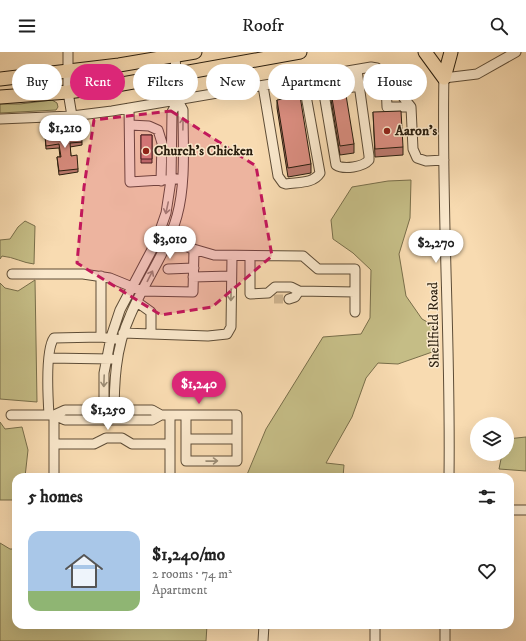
<!DOCTYPE html>
<meta charset="utf-8">
<style>
:root{--surface:#fff;--page:#f2f2f2;--text:#222;--muted:#767676;--accent:#db2777}
body{margin:0;font-family:"IM FELL DW Pica",serif;background:var(--page);color:var(--text);height:100vh;display:flex;flex-direction:column;font-size:15px;white-space:nowrap}
*{box-sizing:border-box;margin:0}
p{font-size:13px;color:var(--muted)}
.icon{flex:none;width:22px;height:22px;fill:none;stroke:currentColor;stroke-width:2;stroke-linecap:round;stroke-linejoin:round}
.map{position:relative;flex:1;overflow:hidden}
.side{position:absolute;left:12px;top:421px;width:502px;height:156px;display:flex;flex-direction:column;background:var(--surface);border-radius:12px;box-shadow:0 4px 16px #0002}
.side>*{flex:none}
.hud{position:absolute;left:12px;top:12px;width:502px;height:36px;display:flex;gap:8px}
.tools{position:absolute;left:470px;top:365px;display:grid;gap:8px}
.tools a{display:grid;place-items:center;width:44px;height:44px;border-radius:50%;background:var(--surface);box-shadow:0 4px 16px #0002;font-size:20px}
.price{position:absolute;translate:-50% -34px;padding:0 9px;border-radius:14px;background:#fff;color:#222;font-size:13px;line-height:26px;filter:drop-shadow(0 1px 2px #0008)}
.price::after{content:'';position:absolute;left:50%;top:24px;width:12px;height:9px;margin-left:-6px;background:inherit;clip-path:polygon(0 0,100% 0,50% 100%)}
.price.selected{background:var(--accent);color:#fff}
ul{padding:0;list-style:none}
li{display:flex;align-items:center;gap:12px;height:100px;padding:0 16px}
li span{display:grid;place-items:center;flex:none;width:112px;height:80px;border-radius:12px;color:#555}
li>.icon{margin-inline-start:auto}
span .icon{width:48px;height:48px;fill:#fffc;stroke-width:1}
li b{font-size:17px}
h2{display:flex;justify-content:space-between;align-items:center;height:48px;padding:0 16px;font-size:17px}
.chip{padding:0 14px;border-radius:18px;background:var(--surface);box-shadow:0 4px 16px #0002;font-size:14px;line-height:36px}
.chip.selected{background:var(--accent);color:#fff}
header{display:flex;justify-content:space-between;align-items:center;height:52px;padding:0 16px;background:var(--surface);font-size:18px;font-weight:600}
.map>svg:first-child{display:block}
.green{fill:#c5bd86;stroke:#786e4a}
.lines{fill:none;stroke-linecap:round;stroke-linejoin:round}
.minor-tunnel{stroke:#cfb590;stroke-width:9;stroke-dasharray:9 4.5;stroke-linecap:butt}
.minor-casing{stroke:#5e4d37;stroke-width:11}
.highway-casing{stroke:#2a1e0e;stroke-width:15}
.minor{stroke:#fae8cc;stroke-width:9}
.highway{stroke:#f8dbb1;stroke-width:13}
.wall{fill:#ba786c;stroke:#2a1e0e}
.building{fill:#d88c7e;stroke:#2a1e0e}
.oneway{stroke:#9c8d76}
.marked{fill:#c2185b;fill-opacity:0.2;stroke:#c2185b;stroke-width:3;stroke-dasharray:8 5;stroke-linejoin:round}
.poi-dot{fill:#8f2418;stroke:#fae8cc;stroke-width:1.5}
.labels{text-anchor:middle;dominant-baseline:central;stroke-width:3;stroke-linejoin:round;paint-order:stroke}
.poi-label{font-size:14px;font-weight:bold;fill:#2a1e0e;stroke:#fae8cc;text-anchor:start}
.street-label{font-size:14px;fill:#2a1e0e;stroke:#fae8cc}
</style>
<header><svg class="icon" aria-label="menu" viewBox="0 0 24 24"><path d="M4 6h16M4 12h16M4 18h16"/></svg>Roofr<svg class="icon" aria-label="search" viewBox="0 0 24 24"><circle cx="10" cy="10" r="6"/><path d="M15 15l6 6"/></svg></header>
<div class="map">
<svg width="526" height="589" viewBox="0 0 526 589">
<rect width="100%" height="100%" fill="#f8dbb1"/>
<filter id="stains"><feTurbulence type="fractalNoise" baseFrequency=".005" numOctaves="4"/><feColorMatrix values="0 0 0 0 .2 0 0 0 0 .09 0 0 0 0 .02 0 0 0 .5 -.17"/></filter>
<radialGradient id="worn" r=".72"><stop offset=".6" stop-color="#630" stop-opacity="0"/><stop offset="1" stop-color="#630" stop-opacity=".3"/></radialGradient>
<path class="green" d="M52 48 57 51 58 55 56 58 0 61V52H20Z
M411 128 410 166 399 202 406 244 422 267 438 276V298L398 312 378 311 366 326 352 365 326 411 344 413 343 425H246L266 377 323 285 361 282 370 266 371 218 353 201 333 187 331 168 352 135 388 129Z
M25 169 35 174 34 212C23 211 14 205 2 204L0 207V188L10 187 18 175Z
M35 228 37 350 0 347V231L5 236 18 239Z
M0 370 5 377 22 375 28 398 25 425H16V448H0Z
M526 385V419L499 417 502 402H507V387Z
M0 491 10 497H16V573H207L206 589H0Z"/>
<g class="lines">
<path class="minor-tunnel" d="M274 247H289"/>
<defs>
<path id="minor" d="M68 0V40L72 64
M444 21C441 156 451 290 449 425
M321 24 336 113C344 118 363 115 369 108V104L357 18
M444 26 477 22 516 0
M389 27 386 30 387 55H411
M263 34 278 124 283 131 286 132C298 130 313 132 320 121L303 27
M323 40 359 34
M129 56 130 130 177 127
M0 67 72 64 112 59 371 15 377 16 389 27 411 55 413 97 417 106 426 109 444 108
M130 73 149 74 158 78 162 91 161 129
M159 183 190 196 214 203 303 204 318 217H355V240L299 239 291 235H275L268 241 250 242V204
M168 217 194 216
M12 222H83L110 226 142 239 193 240 194 198
M193 225 231 224
M355 240V260
M289 247 295 245 299 239
M137 250 151 260V282
M123 281 208 284 227 282 231 275 232 204
M101 285V224
M49 306 111 307
M11 363H54L65 368H152L161 363
M49 363C48 347 45 298 54 286L101 285 116 287
M54 363 65 358H152L161 363H237V409H186V363
M170 363V425
M104 368V321L111 285 120 258 156 190 166 161 171 128 172 60 178 49
M114 368C114 332 115 297 130 264 144 230 167 200 177 164 186 131 183 93 183 58L178 49 175 4
M186 387H237
M54 392H94L106 386H122L132 392H170
M54 425V363
M510 458H526
M263 589 264 573
M375 589V573
M445 589V573"/>
<path id="highway" d="M425 0 444 26
M444 26 451 0
M0 27 119 13 195 0
M0 45 68 40 111 34 300 0"/>
</defs>
<use href="#minor" class="minor-casing"/>
<use href="#highway" class="highway-casing"/>
<use href="#minor" class="minor"/>
<use href="#highway" class="highway"/>
</g>
<path class="wall" d="M331 40 354 92V101L340 103 331 48Z
M277 48 311 112V121L288 125 277 56Z
M373 60 403 95V103L375 105Z
M45 83 82 90V93L70 95 71 104 78 117V120L59 123 57 105H60L59 96 46 97Z
M141 83H152V111H141Z"/>
<path class="building" d="M345 37 354 92 340 94 331 40Z
M300 44 311 112 288 116 277 48Z
M401 59 403 95 375 97 373 60Z
M81 79 82 90 70 91 71 104 77 103 78 117 59 119 57 105H61L59 92 46 94 45 83Z
M141 83H152V107H141Z"/>
<defs><path id="oneway-shaft" d="M-6 0H5M1.5-3L5.5 0L1.5 3" fill="none" stroke-width="1.6" stroke-linecap="round" stroke-linejoin="round"/></defs>
<g class="oneway">
<use href="#oneway-shaft" transform="translate(183 72) rotate(-89)"/>
<use href="#oneway-shaft" transform="translate(167 156) rotate(102)"/>
<use href="#oneway-shaft" transform="translate(150 224) rotate(-63)"/>
<use href="#oneway-shaft" transform="translate(231 243) rotate(91)"/>
<use href="#oneway-shaft" transform="translate(104 329) rotate(92)"/>
<use href="#oneway-shaft" transform="translate(212 409) rotate(-1)"/>
</g>
<path class="marked" d="M171 59 256 114 272 204 212 255 161 263 77 211 84 135 94 68Z"/>
<g class="poi-dot">
<circle cx="387" cy="79" r="4"/>
<circle cx="146" cy="99" r="4"/>
</g>
<g class="labels">
<g class="poi-label">
<text x="395" y="79">Aaron's</text>
<text x="154" y="99">Church's Chicken</text>
</g>
<g class="street-label">
<text transform="translate(434 273) rotate(-91)">Shellfield Road</text>
</g>
</g>
<rect width="100%" height="100%" filter="url(#stains)"/>
<rect width="100%" height="100%" fill="url(#worn)"/>
</svg>
<div class="tools">
<a><svg class="icon" aria-label="layers" viewBox="0 0 24 24"><path d="M12 4l9 5-9 5-9-5zM3 14l9 5 9-5"/></svg></a>
</div>
<b class="price" style="left:65px;top:97px">$1,210</b>
<b class="price" style="left:170px;top:208px">$3,010</b>
<b class="price" style="left:436px;top:212px">$2,270</b>
<b class="price selected" style="left:199px;top:353px">$1,240</b>
<b class="price" style="left:108px;top:379px">$1,250</b>
<div class="hud">
<a class="chip">Buy</a>
<a class="chip selected">Rent</a>
<a class="chip">Filters</a>
<a class="chip">New</a>
<a class="chip">Apartment</a>
<a class="chip">House</a>
</div>
<section class="side">
<h2>5 homes<svg class="icon" aria-label="filters" viewBox="0 0 24 24"><path d="M4 7h16M4 17h16"/><circle cx="9" cy="7" r="2"/><circle cx="15" cy="17" r="2"/></svg></h2>
<ul>
<li><span style="background:linear-gradient(#a9c7e8 75%,#8fb573 0)"><svg class="icon" aria-label="home" viewBox="0 0 24 24"><path d="M3 11l9-7 9 7M6 9v11h12V9"/></svg></span><div><b>$1,240/mo</b><p>2 rooms · 74 m²</p><p>Apartment</p></div><svg class="icon" aria-label="heart" viewBox="0 0 24 24"><path d="M12 20l-8-8c-3-5 5-10 8-4 3-6 11-1 8 4z"/></svg></li>
</ul>
</section>
</div>
